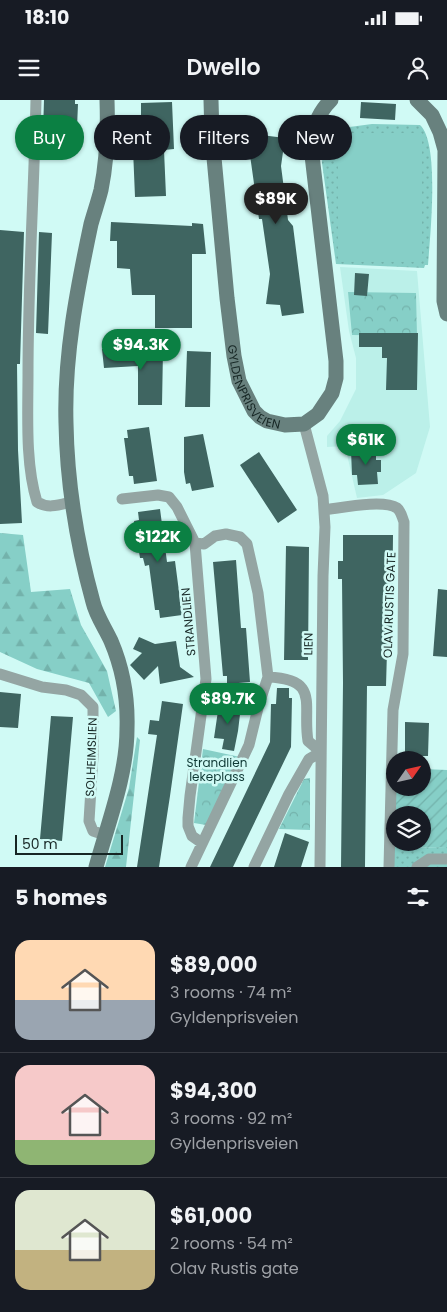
<!DOCTYPE html>
<meta charset="utf-8">
<style>
:root{--surface:#171b24;--page:#20242c;--text:#f1f3f6;--muted:#9ea1a6;--line:#363941;--accent:#0b8043}
body{margin:0;font-family:Poppins,sans-serif;background:var(--page);color:var(--text);height:100vh;display:flex;flex-direction:column;font-size:19px;white-space:nowrap}
*{box-sizing:border-box;margin:0}
p{font-size:16px;color:var(--muted)}
.icon{flex:none;width:28px;height:28px;fill:none;stroke:currentColor;stroke-width:2;stroke-linecap:round;stroke-linejoin:round}
.map{position:relative;height:767px;overflow:hidden}
.drawer{display:flex;flex-direction:column;background:var(--surface);flex:1}
.drawer>*{flex:none}
.hud{position:absolute;left:15px;top:15px;width:418px;height:45px;display:flex;gap:10px}
.needle{width:32px;rotate:56deg}
.buttons{position:absolute;left:386px;top:651px;display:grid;gap:10px}
.buttons a{display:grid;place-items:center;width:45px;height:45px;border-radius:50%;background:var(--surface);box-shadow:0 1px 4px #0004;font-size:25px}
.scale{position:absolute;left:15px;bottom:12px;width:108px;box-sizing:border-box;padding-left:5px;border:2px solid #162624;border-top:0;font-size:14px;line-height:18px;white-space:nowrap;color:#162624;-webkit-text-stroke:4px #d0faf5;paint-order:stroke}
.price{position:absolute;translate:-50% -42px;padding:0 11px;border-radius:18px;background:var(--accent);color:#fff;font-size:16px;line-height:32px;filter:drop-shadow(0 1px 2px #0008)}
.price::after{content:'';position:absolute;left:50%;top:30px;width:15px;height:11px;margin-left:-8px;background:inherit;clip-path:polygon(0 0,100% 0,50% 100%)}
.price.on{background:#222;color:#fff}
ul{padding:0;list-style:none}
li{display:flex;align-items:center;gap:15px;height:125px;padding:0 15px}
li+li{border-top:1px solid var(--line)}
li span{display:grid;place-items:center;flex:none;width:140px;height:100px;border-radius:15px;color:#555}
li>.icon{margin-inline-start:auto}
span .icon{width:60px;height:60px;fill:#fffc;stroke-width:1}
li b{font-size:21px}
h2{display:flex;justify-content:space-between;align-items:center;height:60px;padding:0 15px;font-size:21px}
.pill{padding:0 18px;border-radius:22px;background:var(--surface);box-shadow:0 1px 4px #0004;font-size:18px;line-height:45px}
.pill.on{background:var(--accent);color:#fff}
.status{display:flex;justify-content:space-between;align-items:center;height:35px;padding:0 25px;background:var(--surface);direction:ltr}
.status svg{height:14px;fill:currentColor}
header{display:flex;justify-content:space-between;align-items:center;height:65px;padding:0 15px;background:var(--surface);font-size:22px;font-weight:600}
.map>svg:first-child{display:block}
.built{fill:#bbf0e9}
.grass{fill:url(#grass-dots)}
.forest{fill:url(#forest-firs)}
.park{fill:url(#park-crowns)}
.garden{fill:url(#garden-furrows);fill-rule:evenodd}
.pitch{fill:#86cfc7}
.building{fill:#3f6561}
.lines{fill:none;stroke-linecap:round;stroke-linejoin:round}
.street{stroke:#94a5a3;stroke-width:11}
.secondary{stroke:#68817e;stroke-width:15}
.labels{text-anchor:middle;dominant-baseline:central;stroke-width:5;stroke-linejoin:round;paint-order:stroke}
.street-label{font-size:12px;fill:#162624;stroke:#d0faf5}
.park-label{font-size:12px;fill:#0f3935;stroke:#d0faf5}
</style>
<div class="status"><b>18:10</b><svg viewBox="0 0 49 12"><path d="M0 12V9h3v3zM5 12V6h3v6zM10 12V3h3v9zM15 12V0h3v12zM26 1h20v11H26zM47 4h2v5h-2z"/></svg></div>
<header><svg class="icon" aria-label="menu" viewBox="0 0 24 24"><path d="M4 6h16M4 12h16M4 18h16"/></svg>Dwello<svg class="icon" aria-label="person" viewBox="0 0 24 24"><circle cx="12" cy="8" r="4"/><path d="M4 21q1-7 8-7t8 7"/></svg></header>
<div class="map">
<svg width="447" height="767" viewBox="0 0 447 767">
<defs>
<pattern id="grass-dots" width="8" height="8" patternUnits="userSpaceOnUse" patternTransform="scale(1.25)"><rect width="8" height="8" fill="#86cfc7"/><path d="M2 2h.1M6 6h.1" fill="none" stroke="#73b2ab" stroke-width="1.8" stroke-linecap="round"/></pattern>
<pattern id="forest-firs" width="22" height="20" patternUnits="userSpaceOnUse" patternTransform="scale(1.25)"><rect width="22" height="20" fill="#86cfc7"/><path d="M5 1l3.5 6h-7zM16 11l3.5 6h-7z" fill="#73b2ab"/></pattern>
<pattern id="park-crowns" width="20" height="18" patternUnits="userSpaceOnUse" patternTransform="scale(1.25)"><rect width="20" height="18" fill="#86cfc7"/><path d="M2 6a3 3 0 1 1 6 0M12 15a3 3 0 1 1 6 0" fill="none" stroke="#73b2ab"/></pattern>
<pattern id="garden-furrows" width="10" height="10" patternUnits="userSpaceOnUse" patternTransform="scale(1.25)"><rect width="10" height="10" fill="#86cfc7"/><path d="M-1 1l2-2M0 10L10 0M9 11l2-2" fill="none" stroke="#73b2ab"/></pattern>
</defs>
<rect width="100%" height="100%" fill="#d0faf5"/>
<path class="built" d="M340 167 417 171 430 327 416 373 383 395 357 398 345 346 327 347V336L340 321 356 289V258L349 231Z"/>
<path class="grass" d="M372 24 420 25C440 43 430 137 428 165H425L424 168 336 164 322 63 323 39 327 30Z
M447 747V767H389L390 748Z"/>
<path class="forest" d="M0 433 23 435 31 492 70 489 81 525 107 571 116 611 108 617 89 583 37 569 0 552Z
M137 637 140 640 126 767H105L129 688Z"/>
<path class="park" d="M348 192 416 193 417 236 352 235Z
M203 649 240 657 206 725 194 723Z
M310 678V730L279 729 304 679Z"/>
<path class="garden" d="M423 669 447 670V747L390 748 395 688H422ZM395 715H422V742H395Z"/>
<path class="pitch" d="M338 33H422V162H338Z"/>
<path class="building" d="M44 0H75V4H78L76 51 45 50 46 33H43Z
M172 2 174 49 164 50 166 96 135 97 133 49H134V47H139L138 20 141 19V3Z
M361 2 396 4 395 20 360 18Z
M261 35 285 38 281 66 288 120 293 126 304 213 282 216 280 205 266 204 270 174 262 119H259L248 41 261 39Z
M111 122 192 126V123L203 124 206 154H192V228H155V195H132L130 169 117 168V141H110Z
M0 130 24 132 20 264H17L18 350 22 423 0 424Z
M39 132 52 133 48 234 36 233Z
M355 173 369 174 367 196 354 195Z
M359 233H418L417 290H386L387 258H382V247H359Z
M102 249 163 250 162 305H138V266L104 268Z
M187 251 211 252 210 307H185Z
M149 327 157 381 134 384 133 376H129L124 338H128L127 330Z
M203 334 214 387 192 391 190 383 186 384 184 372V337Z
M376 348V360H381V372H377L378 384 358 385 357 375H352L351 350Z
M259 352 297 410 278 423 240 365Z
M160 409 167 462 175 461 182 515 160 518 159 510H155L149 465 145 466 143 458H140L134 421 139 420 138 412Z
M343 435H393L392 531H391L390 552 387 551 386 586H367L365 767H341L343 583 342 479H338V461H343Z
M286 446 309 447 308 560H284Z
M236 460 241 528H246L250 582 227 584V576H223L213 462Z
M438 489 447 490V557L433 556Z
M139 537 155 544 176 541 180 567 194 577 160 584 158 566 144 580 130 565 142 553 133 549Z
M277 588H289V598H292L291 647 233 767H210L270 642 271 604H276Z
M0 592 21 594 18 628 0 627Z
M162 601 183 604 170 696 159 767H137L157 635 148 634 150 620 159 621Z
M219 604 241 606 238 631 234 651 222 649 224 639 214 638Z
M51 616 73 617 62 741 40 739Z
M405 622 429 623 428 656H405Z
M285 733 309 742 301 767H274Z"/>
<g class="lines">
<path class="street" d="M36 0C34 91 28 182 28 274 28 313 25 364 37 402 48 409 59 405 71 402
M304 324 323 396 325 427 323 476 320 767
M122 399 158 395 169 397 177 407 195 443 206 579 190 696 188 718V726L192 736 202 743
M324 410C341 408 383 399 397 408 401 411 402 417 404 422L403 554 393 610 389 767
M0 574 42 587 66 590 81 595 93 607V656L89 721 93 731 105 735
M191 767 249 645 259 604 268 577 258 493 247 444 240 437 226 434 215 436 204 444 195 443
M254 767 289 694 309 659 321 652 308 641C302 605 321 579 268 577
M417 767 429 759H447"/>
<g class="secondary">
<path id="s1" d="M211 0 212 36 227 198 234 256 239 281 254 311 260 317 267 321 285 325 304 324 318 314 332 293 336 278V261L311 47C314 27 317 14 331 0"/>
<path d="M417 0 432 15 440 32 445 50 444 201 447 214"/>
<path d="M96 767C108 723 127 675 127 629 128 599 123 569 111 541 105 528 96 515 93 502 77 444 67 383 66 323 64 256 77 190 91 124 94 113 98 102 101 90 107 61 108 30 107 0"/>
</g>
</g>
<g class="labels">
<g class="street-label">
<text stroke="none"><textPath href="#s1" startOffset="296">GYLDENPRISVEIEN</textPath></text>
<text transform="translate(389 505) rotate(-88)">OLAV RUSTIS GATE</text>
<text transform="translate(188 522) rotate(-95)">STRANDLIEN</text>
<text transform="translate(308 544) rotate(-89)">LIEN</text>
<text transform="translate(91 657) rotate(-88)">SOLHEIMSLIEN</text>
</g>
<g class="park-label">
<text x="217" y="662">Strandlien<tspan x="217" dy="14">lekeplass</tspan></text>
</g>
</g>
</svg>
<div class="buttons">
<a><svg class="needle" viewBox="-14 -14 28 28"><path d="M0-13l5 13h-10z" fill="#e53935"/><path d="M0 13l5-13h-10z" fill="#9ea1a6"/></svg></a>
<a><svg class="icon" aria-label="layers" viewBox="0 0 24 24"><path d="M12 4l9 5-9 5-9-5zM3 14l9 5 9-5"/></svg></a>
</div>
<div class="scale">50 m</div>
<b class="price on" style="left:276px;top:125px">$89K</b>
<b class="price" style="left:141px;top:271px">$94.3K</b>
<b class="price" style="left:366px;top:366px">$61K</b>
<b class="price" style="left:158px;top:463px">$122K</b>
<b class="price" style="left:228px;top:625px">$89.7K</b>
<div class="hud">
<a class="pill on">Buy</a>
<a class="pill">Rent</a>
<a class="pill">Filters</a>
<a class="pill">New</a>
</div>
</div>
<section class="drawer">
<h2>5 homes<svg class="icon" aria-label="filters" viewBox="0 0 24 24"><path d="M4 7h16M4 17h16"/><circle cx="9" cy="7" r="2"/><circle cx="15" cy="17" r="2"/></svg></h2>
<ul>
<li><span style="background:linear-gradient(#ffd9b3 60%,#9aa5b1 0)"><svg class="icon" aria-label="home" viewBox="0 0 24 24"><path d="M3 11l9-7 9 7M6 9v11h12V9"/></svg></span><div><b>$89,000</b><p>3 rooms · 74 m²</p><p>Gyldenprisveien</p></div></li>
<li><span style="background:linear-gradient(#f6c9c9 75%,#8fb573 0)"><svg class="icon" aria-label="home" viewBox="0 0 24 24"><path d="M3 11l9-7 9 7M6 9v11h12V9"/></svg></span><div><b>$94,300</b><p>3 rooms · 92 m²</p><p>Gyldenprisveien</p></div></li>
<li><span style="background:linear-gradient(#dfe7d0 60%,#c2b280 0)"><svg class="icon" aria-label="home" viewBox="0 0 24 24"><path d="M3 11l9-7 9 7M6 9v11h12V9"/></svg></span><div><b>$61,000</b><p>2 rooms · 54 m²</p><p>Olav Rustis gate</p></div></li>
</ul>
</section>
